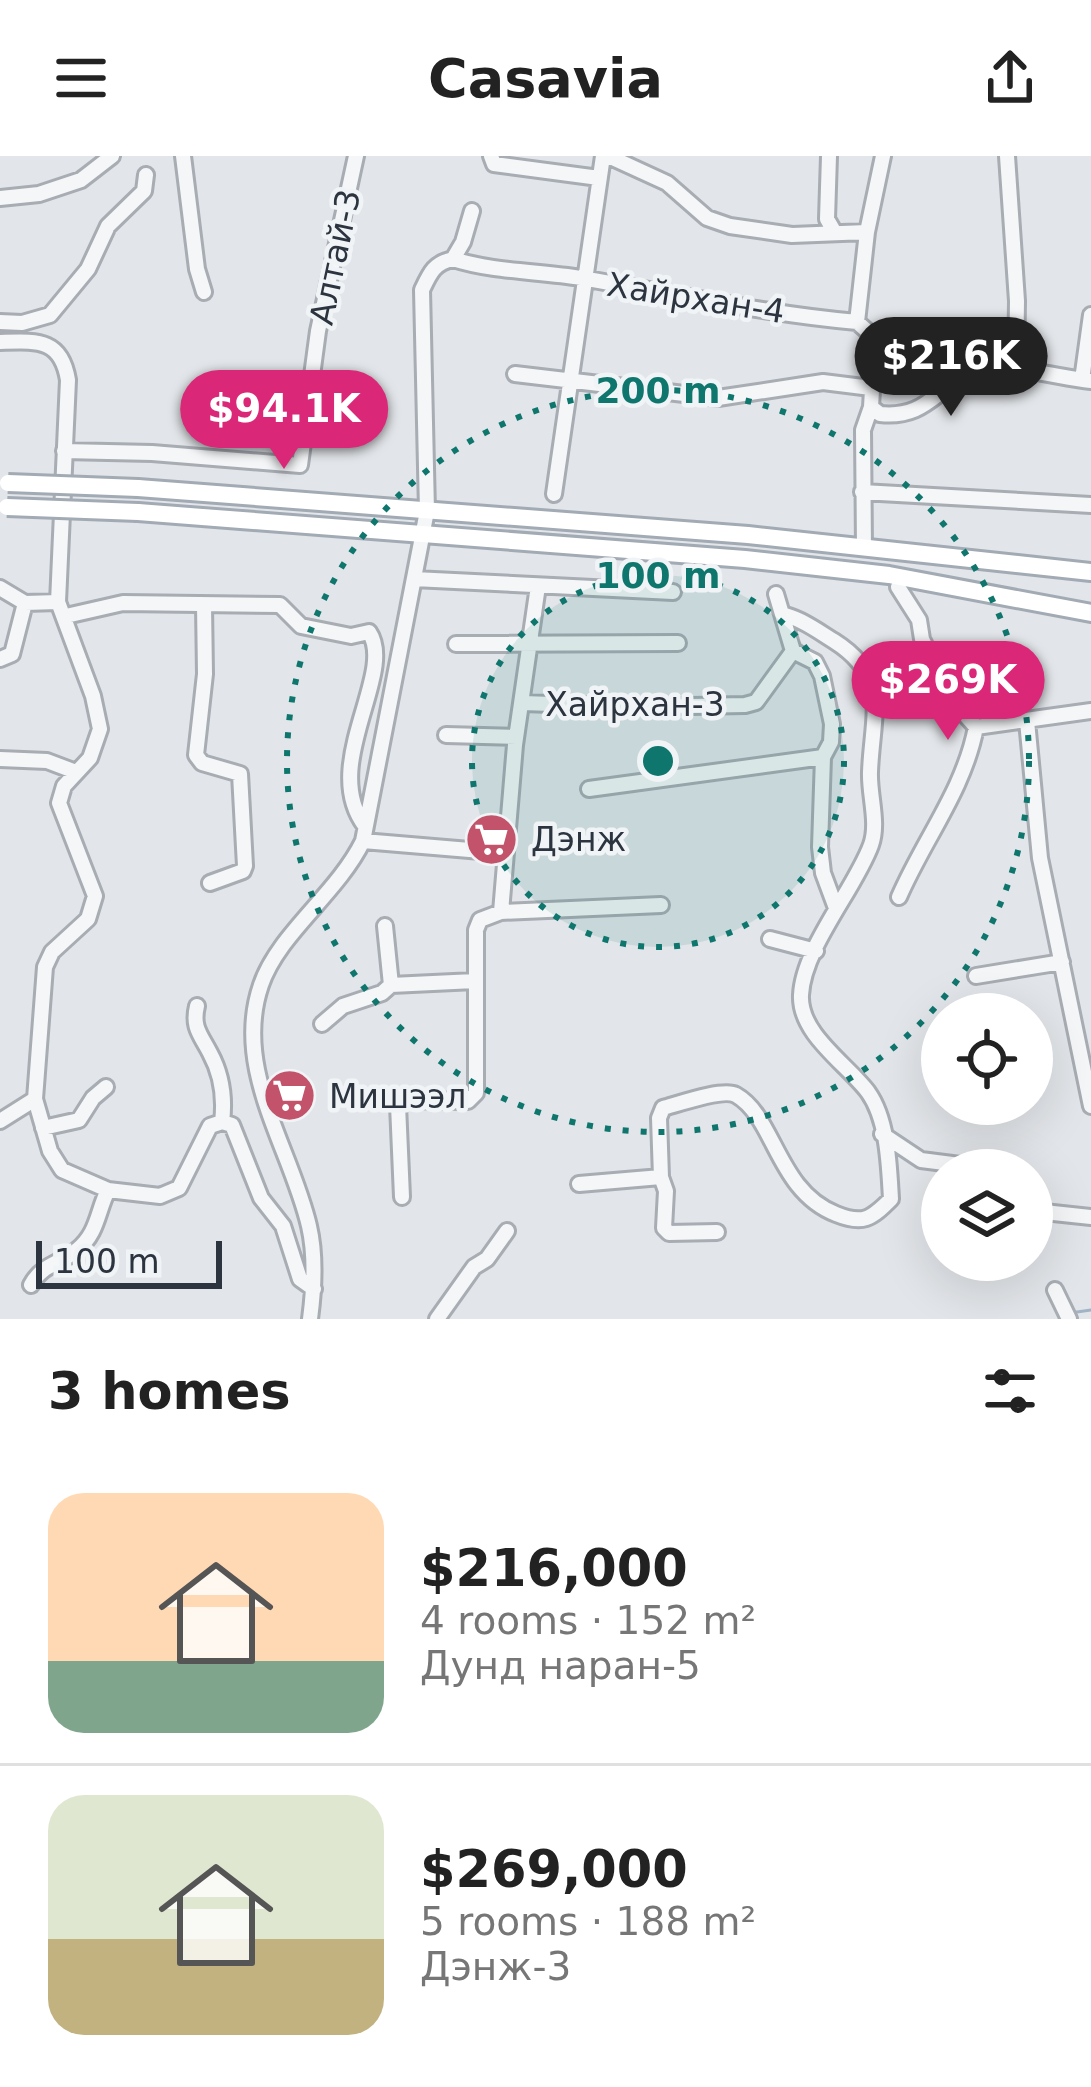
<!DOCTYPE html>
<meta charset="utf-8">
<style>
:root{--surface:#fff;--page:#f2f2f2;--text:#222;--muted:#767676;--line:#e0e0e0;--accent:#db2777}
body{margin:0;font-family:"DejaVu Sans",sans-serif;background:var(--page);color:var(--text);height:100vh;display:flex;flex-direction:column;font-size:45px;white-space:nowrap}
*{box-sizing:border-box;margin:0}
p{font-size:39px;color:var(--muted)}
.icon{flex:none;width:66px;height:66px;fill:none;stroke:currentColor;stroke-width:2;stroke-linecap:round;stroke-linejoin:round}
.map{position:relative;height:1163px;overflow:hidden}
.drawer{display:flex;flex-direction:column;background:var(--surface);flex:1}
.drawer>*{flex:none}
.fabs{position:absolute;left:921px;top:837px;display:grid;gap:24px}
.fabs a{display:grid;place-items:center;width:132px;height:132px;border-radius:50%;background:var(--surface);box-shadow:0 12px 48px #0002;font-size:60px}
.scale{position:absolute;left:36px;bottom:30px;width:186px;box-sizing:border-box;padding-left:12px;border:6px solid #2c343f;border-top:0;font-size:33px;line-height:42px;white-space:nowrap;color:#2c343f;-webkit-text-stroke:9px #f1f4f7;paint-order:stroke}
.price{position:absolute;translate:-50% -102px;padding:0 27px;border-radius:42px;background:var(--accent);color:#fff;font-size:39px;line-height:78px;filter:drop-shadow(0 3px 6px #0008)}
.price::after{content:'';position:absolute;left:50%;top:72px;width:36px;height:27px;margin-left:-18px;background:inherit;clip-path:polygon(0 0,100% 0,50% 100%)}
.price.active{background:#222;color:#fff}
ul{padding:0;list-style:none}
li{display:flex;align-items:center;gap:36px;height:300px;padding:0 48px}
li+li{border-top:3px solid var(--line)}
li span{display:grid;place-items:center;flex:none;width:336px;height:240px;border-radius:36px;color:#555}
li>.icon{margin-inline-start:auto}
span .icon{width:144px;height:144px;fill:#fffc;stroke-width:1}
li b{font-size:51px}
h2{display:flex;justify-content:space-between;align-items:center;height:144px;padding:0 48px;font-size:51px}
header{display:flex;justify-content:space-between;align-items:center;height:156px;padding:0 48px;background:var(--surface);font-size:54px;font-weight:800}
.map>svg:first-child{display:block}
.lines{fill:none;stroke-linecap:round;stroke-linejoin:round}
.stream{stroke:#a0b4c6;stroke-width:3}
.minor-casing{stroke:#a8acb3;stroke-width:20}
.major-casing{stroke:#a2aab4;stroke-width:22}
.minor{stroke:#f4f6f8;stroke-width:14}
.major{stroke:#fff;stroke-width:16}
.major-bridge-casing{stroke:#a2aab4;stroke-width:22;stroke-linecap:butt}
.major-bridge{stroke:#fff;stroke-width:16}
.ring{fill:none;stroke:#0f766e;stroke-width:6;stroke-dasharray:6 12}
.labels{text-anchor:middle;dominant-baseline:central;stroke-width:9;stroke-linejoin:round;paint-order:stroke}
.street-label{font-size:33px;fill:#2c343f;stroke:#f1f4f7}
.poi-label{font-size:33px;fill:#2c343f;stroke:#f1f4f7;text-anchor:start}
.centre{fill:#0f766e;stroke:#f1f4f7;stroke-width:6}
.ring-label{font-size:36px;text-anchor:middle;font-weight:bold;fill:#0f766e;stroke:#f1f4f7;stroke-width:9;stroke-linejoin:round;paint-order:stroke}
</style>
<header><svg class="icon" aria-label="menu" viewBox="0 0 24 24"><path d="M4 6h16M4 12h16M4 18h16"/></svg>Casavia<svg class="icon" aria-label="share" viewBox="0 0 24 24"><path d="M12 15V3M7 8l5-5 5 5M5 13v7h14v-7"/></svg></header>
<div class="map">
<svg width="1091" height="1163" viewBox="0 0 1091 1163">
<rect width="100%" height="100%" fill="#e2e5e9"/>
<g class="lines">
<path class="stream" d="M1070 1157 1091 1154"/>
<defs>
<path id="minor" d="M183 0 197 113 204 136
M491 0 494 8 599 22
M608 0 667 27 707 62 730 70 792 79 867 76
M829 0 827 63 835 77
M1007 0 1017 145 1016 214
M0 42 39 38 81 24 112 0
M453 103C494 116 539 115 581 122 673 137 764 158 857 166L875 182 871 251 880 258C929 263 936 229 975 217 1013 206 1053 221 1091 225
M453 103 463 86 472 55
M0 166 22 167 50 159 88 113 108 70 144 35 146 19
M857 166 867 76 883 0
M0 186C37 185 61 182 68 224L58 446 93 540 100 573 90 602 64 630 59 647 95 740 88 763 52 796 45 811 35 943 50 995 62 1014 108 1034 160 1040 179 1032 210 970 222 966 232 969 261 1042 283 1070 300 1123 314 1133
M515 218 718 242 823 226 871 232
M1082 224 1091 159
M64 295 152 297 300 309 318 175 356 0
M862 336 1091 349
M554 338 603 0
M864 392 863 274 871 251
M414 423 673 436
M898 431 919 464 922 483 950 542 976 571C964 634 924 683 899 741
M0 432 25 447
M776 438 793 495
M204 449 205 518 196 599 202 607 240 618 245 710 243 715 210 727
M66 460 123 447 280 449 301 470 351 480 369 476C397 517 319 609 365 670
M456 488 678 487
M793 495 815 506 822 520 832 568 831 586 823 601 820 691 823 717 836 752
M0 503 12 498 25 447 58 446
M523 547 638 551 745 549 756 546 793 495
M1027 565 1040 702 1091 950
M976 571 1091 555
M446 579 516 581
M0 603 47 605 76 616
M589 633 823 601
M363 685 505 697
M501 756 515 589 538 430
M385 770 391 829
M770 783 816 795
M976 820 1062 806
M197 850C192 871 200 878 210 897 222 919 225 942 222 966
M322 868 343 850 382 837 391 829 475 825
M0 965 35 943
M43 972 79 964 93 942 106 931
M882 978 921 1004 999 1014
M661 1021 666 1035 664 1072 669 1077 717 1076
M579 1028 661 1021 659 962 663 952C678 948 723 932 736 939 775 961 777 1035 836 1058 863 1069 871 1063 891 1043 889 1010 888 964 868 936 847 908 799 878 801 839 803 792 855 733 871 689 879 667 869 639 870 616 872 560 891 521 834 485 818 475 803 464 785 459
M402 1041 398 949 402 944 468 945 476 937V774L480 764 501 756 661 749
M1032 1060 1044 1056 1091 1061
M31 1129C42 1108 60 1108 77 1094 98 1077 97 1056 108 1034
M1055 1134 1069 1163
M310 1163C314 1133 316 1100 309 1070 291 992 232 913 261 829 278 778 337 738 363 685L427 355 422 134C430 117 434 107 453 103
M437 1163 474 1111 487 1103 507 1075"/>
<path id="major" d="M138 332 748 379 1091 416
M138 356 745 403 889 419 1091 457"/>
</defs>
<use href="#minor" class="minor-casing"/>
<use href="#major" class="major-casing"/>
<use href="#minor" class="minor"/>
<use href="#major" class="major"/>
<defs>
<path id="major-bridge" d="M8 327 138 332
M7 351 138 356"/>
</defs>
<use href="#major-bridge" class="major-bridge-casing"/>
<use href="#major-bridge" class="major-bridge"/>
</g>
<circle cx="658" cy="605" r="186" fill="#0f766e" fill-opacity=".12"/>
<g class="ring">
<circle cx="658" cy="605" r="186"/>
<circle cx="658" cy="605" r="371"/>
</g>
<defs>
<symbol id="supermarket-disc" viewBox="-11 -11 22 22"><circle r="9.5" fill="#c2536a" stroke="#f1f4f7"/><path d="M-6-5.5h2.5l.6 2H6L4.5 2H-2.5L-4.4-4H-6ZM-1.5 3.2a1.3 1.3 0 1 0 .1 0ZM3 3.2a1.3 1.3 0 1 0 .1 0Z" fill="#fff"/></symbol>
</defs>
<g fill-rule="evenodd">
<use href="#supermarket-disc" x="462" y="654" width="59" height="59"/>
<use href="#supermarket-disc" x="260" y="910" width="59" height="59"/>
</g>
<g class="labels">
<g class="street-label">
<text transform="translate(335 101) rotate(-78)">Алтай-3</text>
<text transform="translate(696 142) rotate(9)">Хайрхан-4</text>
<text x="635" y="548">Хайрхан-3</text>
</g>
<g class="poi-label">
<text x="531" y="683">Дэнж</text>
<text x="329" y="940">Мишээл</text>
</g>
</g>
<circle cx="658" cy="605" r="18" class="centre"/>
<g class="ring-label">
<text x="658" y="247">200 m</text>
<text x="658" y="432">100 m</text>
</g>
</svg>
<div class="fabs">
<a><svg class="icon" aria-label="locate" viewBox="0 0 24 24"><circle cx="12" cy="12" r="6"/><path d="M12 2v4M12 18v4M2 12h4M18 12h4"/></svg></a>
<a><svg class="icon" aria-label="layers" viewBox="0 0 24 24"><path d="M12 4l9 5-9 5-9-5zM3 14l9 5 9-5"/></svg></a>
</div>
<div class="scale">100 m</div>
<b class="price active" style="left:951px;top:263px">$216K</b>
<b class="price" style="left:284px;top:316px">$94.1K</b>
<b class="price" style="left:948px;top:587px">$269K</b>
</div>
<section class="drawer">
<h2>3 homes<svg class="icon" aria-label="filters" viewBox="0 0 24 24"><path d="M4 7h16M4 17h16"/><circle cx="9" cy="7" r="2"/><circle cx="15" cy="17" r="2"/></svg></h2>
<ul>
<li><span style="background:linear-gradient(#ffd9b3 70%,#7fa58c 0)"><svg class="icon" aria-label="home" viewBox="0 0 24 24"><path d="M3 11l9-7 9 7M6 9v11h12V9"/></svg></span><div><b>$216,000</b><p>4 rooms · 152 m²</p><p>Дунд наран-5</p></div></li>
<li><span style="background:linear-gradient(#dfe7d0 60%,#c2b280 0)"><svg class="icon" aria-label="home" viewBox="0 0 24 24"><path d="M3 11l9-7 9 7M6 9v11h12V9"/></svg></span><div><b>$269,000</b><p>5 rooms · 188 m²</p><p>Дэнж-3</p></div></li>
</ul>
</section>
